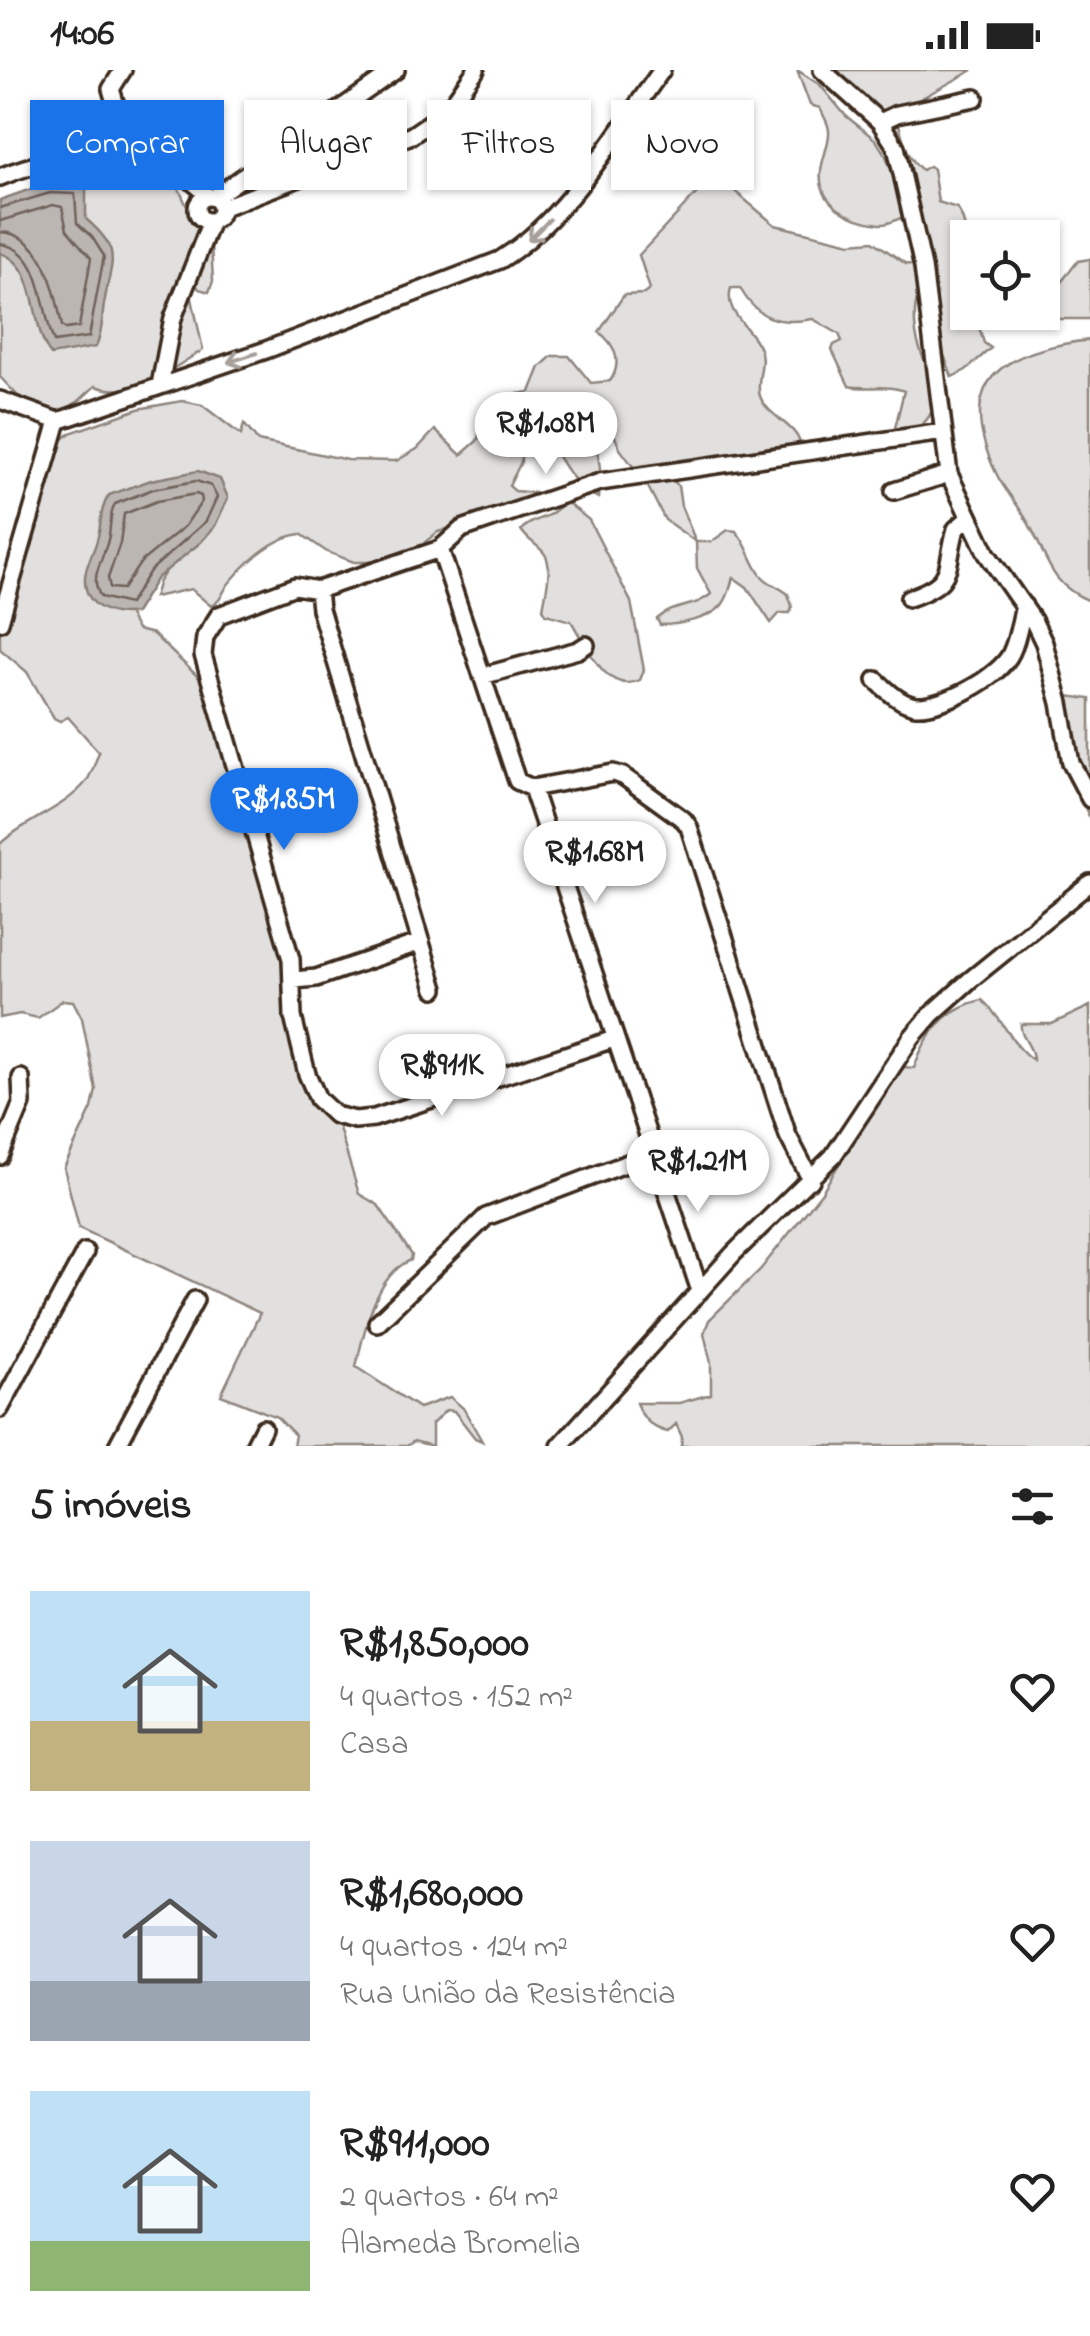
<!DOCTYPE html>
<html lang="pt">
<meta charset="utf-8">
<style>
:root{--surface:#fff;--page:#f2f2f2;--text:#222;--muted:#767676;--accent:#1a73e8}
body{margin:0;font-family:"Indie Flower",sans-serif;background:var(--page);color:var(--text);height:100vh;display:flex;flex-direction:column;font-size:38px;white-space:nowrap}
*{box-sizing:border-box;margin:0}
p{font-size:32px;color:var(--muted)}
.icon{flex:none;width:55px;height:55px;fill:none;stroke:currentColor;stroke-width:2;stroke-linecap:round;stroke-linejoin:round}
.map{position:relative;height:1376px;overflow:hidden}
.side{display:flex;flex-direction:column;background:var(--surface);flex:1}
.side>*{flex:none}
.hud{position:absolute;left:30px;top:30px;width:1030px;height:90px;display:flex;gap:20px}
.buttons{position:absolute;left:950px;top:150px;display:grid;gap:20px}
.buttons a{display:grid;place-items:center;width:110px;height:110px;border-radius:0px;background:var(--surface);box-shadow:0 2px 8px #0004;font-size:50px}
.price{position:absolute;translate:-50% -85px;padding:0 22px;border-radius:35px;background:#fff;color:#222;font-size:32px;line-height:65px;filter:drop-shadow(0 2px 5px #0008)}
.price::after{content:'';position:absolute;left:50%;top:60px;width:30px;height:22px;margin-left:-15px;background:inherit;clip-path:polygon(0 0,100% 0,50% 100%)}
.price.current{background:var(--accent);color:#fff}
ul{padding:0;list-style:none}
li{display:flex;align-items:center;gap:30px;height:250px;padding:0 30px}
li span{display:grid;place-items:center;flex:none;width:280px;height:200px;border-radius:0px;color:#555}
li>.icon{margin-inline-start:auto}
span .icon{width:120px;height:120px;fill:#fffc;stroke-width:1}
li b{font-size:42px}
h2{display:flex;justify-content:space-between;align-items:center;height:120px;padding:0 30px;font-size:42px}
.chip{padding:0 35px;border-radius:0px;background:var(--surface);box-shadow:0 2px 8px #0004;font-size:35px;line-height:90px}
.chip.current{background:var(--accent);color:#fff}
.status{display:flex;justify-content:space-between;align-items:center;height:70px;padding:0 50px;background:var(--surface);direction:ltr}
.status svg{height:28px;fill:currentColor}
.map>svg:first-child{display:block}
.green{fill:#e2e0de;stroke:#8e857e;stroke-width:2.5}
.water{fill:#bcb6b3;stroke:#887e77;stroke-width:2.5}
.lines{fill:none;stroke-linecap:round;stroke-linejoin:round}
.shore{stroke:#6f625a;stroke-width:2.5}
.minor-casing{stroke:#3b2a1e;stroke-width:22}
.minor{stroke:#fff;stroke-width:15}
.oneway{stroke:#a79f9a}
</style>
<div class="status"><b>14:06</b><svg viewBox="0 0 49 12"><path d="M0 12V9h3v3zM5 12V6h3v6zM10 12V3h3v9zM15 12V0h3v12zM26 1h20v11H26zM47 4h2v5h-2z"/></svg></div>
<div class="map">
<svg width="1090" height="1376" viewBox="0 0 1090 1376">
<rect width="100%" height="100%" fill="#fff"/>
<filter id="ink" filterUnits="userSpaceOnUse"><feTurbulence type="fractalNoise" baseFrequency=".01" numOctaves="2"/><feDisplacementMap in="SourceGraphic" scale="20" xChannelSelector="R" yChannelSelector="G"/><feConvolveMatrix kernelMatrix="1 2 1 2 8 2 1 2 1" color-interpolation-filters="sRGB"/></filter>
<g filter="url(#ink)">
<path class="green" d="M797 0 820 15 846 46 876 70 886 86 898 118 900 82 823 0H973L913 33 898 51C903 69 907 88 922 100L929 96 933 99 938 132 957 138C975 167 955 166 950 192 949 200 950 210 951 218L967 228 968 242 988 243 976 248 984 273 991 278 966 300 952 307 922 225H918C913 241 914 262 920 279 923 290 930 299 932 309 939 342 928 361 894 362L904 321C889 314 866 320 849 316L832 280 834 275 842 271 839 264 813 249C779 255 757 249 740 218H731C723 243 752 258 760 279 766 293 755 312 760 326 767 346 795 354 800 373L795 377H768L734 390 670 405 678 416 681 436 696 472H711L728 460 736 461C748 474 750 491 761 505 769 515 779 516 788 524L792 536 790 543H780L771 553 747 517 733 507C731 514 729 525 724 532 714 549 678 555 660 555L657 549C673 534 696 538 711 524L697 498 696 472 665 450 647 415 620 379 611 357 597 379 600 398 598 428C572 415 560 390 546 365L533 362 522 370 521 392 509 416 515 421 549 424 503 443 438 462 425 472 411 492H354L327 482 301 464C274 467 248 491 230 512 222 521 223 530 211 536L191 519 154 527 159 511 206 445 125 538 137 560 153 564 213 621 294 910 292 937 318 1029 335 1045 359 1124 378 1135 412 1185 411 1190C376 1203 363 1264 356 1297L419 1338 450 1327 463 1338 482 1371 475 1368 454 1341 446 1340 432 1354V1376L414 1371 407 1376H293L295 1365 277 1347 221 1325 260 1243 79 1158 64 1098 92 1038 96 1020 82 948 73 931 63 930 38 948 20 944 0 948V774C25 750 64 739 86 712 92 704 95 692 99 682L68 647 60 651 54 648 27 602 0 579V517L51 380 70 363 138 339 182 331 202 335 241 365 244 354 258 371 348 390 396 391 417 379 435 360 461 385 477 371 490 335 511 325 530 322 540 297 552 286H569L591 313 610 311C623 293 615 274 599 262L624 225 644 224 650 219 639 185 699 121 718 107 775 155 851 173 873 171 906 194 915 195 910 147C898 146 891 155 880 154 851 151 817 134 821 101 822 88 830 73 829 61 829 54 823 45 820 38L810 35Z
M86 79 128 93 179 119 196 156 211 174 213 211 209 222 199 219 195 213 190 219 203 280C169 300 135 330 95 316L79 331 59 343 18 326 0 307V170L58 102Z
M1090 189V249H1051L1039 243 1042 242 1043 227 1058 216 1078 191Z
M1090 270V531C1046 514 1048 484 1026 449 1017 433 1004 420 996 403 952 310 1003 280 1090 270Z
M561 434H569L589 450 631 532 644 600 640 610C607 626 586 575 571 551L546 544 543 539C545 524 554 495 544 483 537 474 529 472 521 460 533 447 552 449 561 434Z
M1059 625 1090 629V749L1073 710Z
M982 930C1002 947 1012 976 1033 990 1034 977 1019 967 1021 954H1052L1090 936V1376H681L682 1367 676 1354 668 1362C653 1359 642 1348 636 1333H679L711 1324V1293L704 1263 709 1250 760 1200 822 1122 878 1030 904 997 914 998C926 963 945 938 982 930Z"/>
<path class="water" d="M80 111 86 118V149C122 180 112 188 105 229 101 246 104 260 96 277L51 285C29 258 41 195 0 183V130L48 113Z
M198 401 220 409 228 428 215 456 201 472 157 508 135 543C110 547 84 536 85 508 85 496 94 482 97 470 102 454 99 440 109 425L151 410Z"/>
<g class="lines">
<path class="shore" d="M0 138 50 123 75 124 77 153 92 167 104 186 89 267 54 272C41 241 44 179 0 174
M0 151 53 135 62 137 67 160 91 188 79 257 66 259 62 256C55 221 45 164 0 162
M196 411 211 416 217 427 206 451 150 501 129 534 101 527C87 506 106 487 109 465 111 454 109 445 115 434L153 419Z
M196 424 201 426 202 431 185 456 141 492 123 519 110 518 108 508 120 473 124 444 157 431Z"/>
<defs>
<path id="minor" d="M123 0 111 19 118 42 172 97
M822 0 880 52 896 77 923 197 949 404 987 484 1033 550 1044 573 1060 633 1071 693 1090 729
M880 52 897 44 975 28
M304 65 306 86 314 102
M0 107C63 81 160 68 208 127
M197 139a12 12 0 1 1 24 0a12 12 0 1 1-24 0Z
M213 128 396 0
M221 138 412 65 447 41 476 0
M160 315 173 248 211 151
M0 330 58 351
M58 351 266 280 500 190C568 148 615 64 662 0
M894 421 949 404
M440 479 517 711 532 718 613 703 623 706 684 750 689 757 788 1066 811 1110
M318 520 320 539 435 919
M909 528C957 511 944 501 956 459L968 449
M0 552 58 351
M482 606 578 580 586 575
M876 610C887 620 900 634 916 636 942 638 1000 607 1011 583 1018 569 1020 551 1024 536
M532 718 700 1221
M294 910 316 908 421 872
M614 969 374 1048 355 1050 335 1045 318 1029 307 1004 293 947 291 889 203 585 205 567 219 545 295 516 318 520 440 479 462 459 600 412 943 362
M0 1086 22 1033 21 1008
M377 1253 486 1147 654 1083
M0 1339 85 1182
M117 1376 195 1230
M254 1376 263 1358
M560 1376 734 1183 833 1086 912 967 931 945 970 910 1090 813"/>
</defs>
<use href="#minor" class="minor-casing"/>
<use href="#minor" class="minor"/>
</g>
<defs><path id="oneway-shaft" d="M-6 0H5M1.5-3L5.5 0L1.5 3" fill="none" stroke-width="1.6" stroke-linecap="round" stroke-linejoin="round" transform="scale(2.5)"/></defs>
<g class="oneway">
<use href="#oneway-shaft" transform="translate(539 160) rotate(135)"/>
<use href="#oneway-shaft" transform="translate(242 288) rotate(162)"/>
</g>
</g>
</svg>
<div class="buttons">
<a><svg class="icon" aria-label="locate" viewBox="0 0 24 24"><circle cx="12" cy="12" r="6"/><path d="M12 2v4M12 18v4M2 12h4M18 12h4"/></svg></a>
</div>
<b class="price" style="left:546px;top:407px">R$1.08M</b>
<b class="price current" style="left:284px;top:783px">R$1.85M</b>
<b class="price" style="left:595px;top:836px">R$1.68M</b>
<b class="price" style="left:442px;top:1049px">R$911K</b>
<b class="price" style="left:698px;top:1145px">R$1.21M</b>
<div class="hud">
<a class="chip current">Comprar</a>
<a class="chip">Alugar</a>
<a class="chip">Filtros</a>
<a class="chip">Novo</a>
</div>
</div>
<section class="side">
<h2>5 imóveis<svg class="icon" aria-label="filters" viewBox="0 0 24 24"><path d="M4 7h16M4 17h16"/><circle cx="9" cy="7" r="2"/><circle cx="15" cy="17" r="2"/></svg></h2>
<ul>
<li><span style="background:linear-gradient(#bfe0f5 65%,#c2b280 0)"><svg class="icon" aria-label="home" viewBox="0 0 24 24"><path d="M3 11l9-7 9 7M6 9v11h12V9"/></svg></span><div><b>R$1,850,000</b><p>4 quartos · 152 m²</p><p>Casa</p></div><svg class="icon" aria-label="heart" viewBox="0 0 24 24"><path d="M12 20l-8-8c-3-5 5-10 8-4 3-6 11-1 8 4z"/></svg></li>
<li><span style="background:linear-gradient(#c9d6e8 70%,#9aa5b1 0)"><svg class="icon" aria-label="home" viewBox="0 0 24 24"><path d="M3 11l9-7 9 7M6 9v11h12V9"/></svg></span><div><b>R$1,680,000</b><p>4 quartos · 124 m²</p><p>Rua União da Resistência</p></div><svg class="icon" aria-label="heart" viewBox="0 0 24 24"><path d="M12 20l-8-8c-3-5 5-10 8-4 3-6 11-1 8 4z"/></svg></li>
<li><span style="background:linear-gradient(#bfe0f5 75%,#8fb573 0)"><svg class="icon" aria-label="home" viewBox="0 0 24 24"><path d="M3 11l9-7 9 7M6 9v11h12V9"/></svg></span><div><b>R$911,000</b><p>2 quartos · 64 m²</p><p>Alameda Bromelia</p></div><svg class="icon" aria-label="heart" viewBox="0 0 24 24"><path d="M12 20l-8-8c-3-5 5-10 8-4 3-6 11-1 8 4z"/></svg></li>
</ul>
</section>
